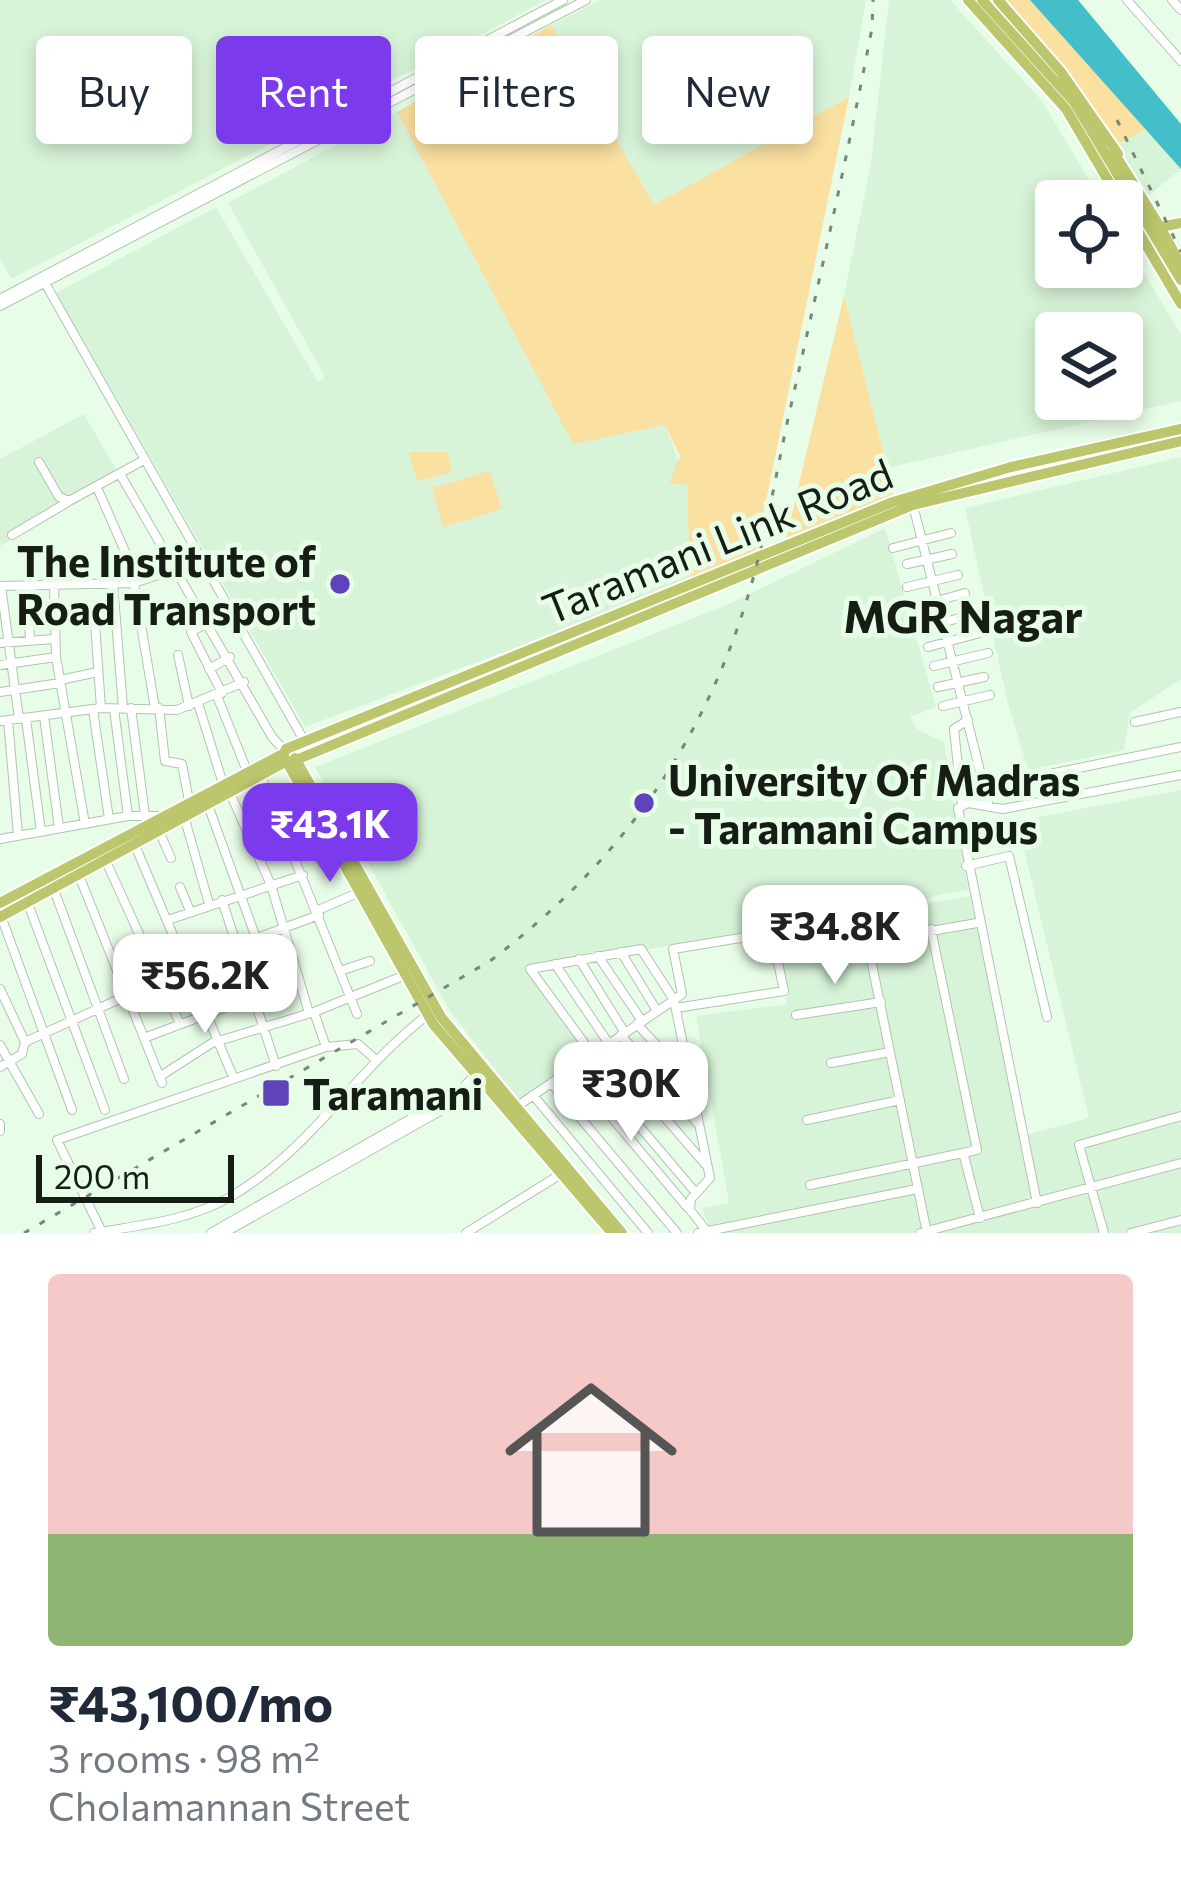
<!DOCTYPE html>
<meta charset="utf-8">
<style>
:root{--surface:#fff;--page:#f6f6f7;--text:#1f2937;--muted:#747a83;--accent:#7c3aed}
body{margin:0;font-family:Commissioner,sans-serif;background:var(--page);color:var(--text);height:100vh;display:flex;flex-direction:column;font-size:45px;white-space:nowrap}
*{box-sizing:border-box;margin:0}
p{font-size:39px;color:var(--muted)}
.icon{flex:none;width:66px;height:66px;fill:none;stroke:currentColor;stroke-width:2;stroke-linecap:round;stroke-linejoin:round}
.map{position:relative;height:1233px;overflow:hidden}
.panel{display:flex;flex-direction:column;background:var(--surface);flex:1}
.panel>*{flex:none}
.hud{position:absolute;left:36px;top:36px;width:1110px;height:108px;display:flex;gap:24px}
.controls{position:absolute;left:1035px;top:180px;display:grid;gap:24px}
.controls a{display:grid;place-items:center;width:108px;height:108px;border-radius:12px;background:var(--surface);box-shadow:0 6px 18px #0003;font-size:60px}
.scale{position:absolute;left:36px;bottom:30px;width:198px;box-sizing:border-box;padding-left:12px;border:6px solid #151d15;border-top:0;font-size:33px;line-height:42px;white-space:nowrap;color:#151d15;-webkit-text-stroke:9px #e7fde7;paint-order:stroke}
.price{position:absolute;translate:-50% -102px;padding:0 27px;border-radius:24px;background:#fff;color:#222;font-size:39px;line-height:78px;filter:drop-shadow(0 3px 6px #0008)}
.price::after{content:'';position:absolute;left:50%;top:72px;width:36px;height:27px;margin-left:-18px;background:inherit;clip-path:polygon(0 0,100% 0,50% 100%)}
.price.active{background:var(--accent);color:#fff}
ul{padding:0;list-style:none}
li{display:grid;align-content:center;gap:24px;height:636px;padding:0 48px}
li span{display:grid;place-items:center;height:372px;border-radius:12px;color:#555}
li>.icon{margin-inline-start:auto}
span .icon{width:216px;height:216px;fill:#fffc;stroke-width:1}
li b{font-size:51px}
.pill{padding:0 42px;border-radius:12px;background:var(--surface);box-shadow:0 6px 18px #0003;font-size:42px;line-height:108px}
.pill.active{background:var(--accent);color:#fff}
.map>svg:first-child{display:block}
.built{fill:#d8f4d8;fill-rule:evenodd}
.green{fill:#fae0a1}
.water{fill:#44bfc9}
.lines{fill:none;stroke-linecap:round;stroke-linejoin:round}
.minor-casing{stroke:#b0c4b0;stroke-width:10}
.major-casing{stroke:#fff;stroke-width:14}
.minor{stroke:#fff;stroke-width:8}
.major{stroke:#bcc66c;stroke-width:10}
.rail{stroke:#798779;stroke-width:3;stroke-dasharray:6 12;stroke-linecap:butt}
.poi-dot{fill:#5e43bb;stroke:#e7fde7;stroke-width:4.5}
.labels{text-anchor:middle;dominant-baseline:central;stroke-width:10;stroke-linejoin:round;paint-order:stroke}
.street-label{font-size:42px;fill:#151d15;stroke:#e7fde7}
.poi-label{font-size:42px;font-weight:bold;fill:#151d15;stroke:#e7fde7;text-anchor:start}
.neighbourhood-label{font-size:45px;font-weight:bold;fill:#151d15;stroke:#e7fde7}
</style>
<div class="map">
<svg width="1181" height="1233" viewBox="0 0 1181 1233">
<rect width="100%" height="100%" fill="#e7fde7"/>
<path class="built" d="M0 0H547L11 279 0 258Z
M600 0H866L849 97 654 205 551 25Z
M889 0H950L1042 101 1102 201H1056V267H1122V236L1181 335V401L887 468 844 296 871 163ZM1056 333H1122V399H1056Z
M397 112 573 443 665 425 687 484 690 582 305 727 56 293 216 207 318 382 325 377 228 203Z
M1146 129 1181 169 1147 197 1117 145Z
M84 414 121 478 0 546V459Z
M1181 457V679L1130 713 1124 750 1028 770 1008 704 965 508Z
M885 528 936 707 910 717 918 730 944 742 968 890 532 971 588 1059 521 1103 450 1011 315 767 727 605Z
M1181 790V1233H712L702 1208 729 1203 696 1016 787 1004 773 929 970 896 1025 1135 1089 1118 1017 821Z"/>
<path class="green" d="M1004 0H1030L1146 129 1117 145 1077 87Z
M551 25 654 205 849 97 755 554 690 582 687 485 669 483 680 456 665 425 573 444 397 112Z
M844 296 894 496 785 542Z
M409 452H447L452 472 417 481Z
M490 471 502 509 443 527 432 488Z"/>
<path class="water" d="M1030 0H1078L1181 124V169Z"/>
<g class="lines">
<defs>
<path id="minor" d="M1127 0 1181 61
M1172 0 1181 10
M45 283 310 751
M0 299 563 0
M0 306 586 0
M39 462 59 497 69 501 144 460
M120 474 272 737 284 750
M99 492 137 579
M913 505 989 807
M12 535 68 502
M893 548 951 533
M907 564 952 554
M113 583 123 708
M134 583 155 708
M27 585 30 640
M54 585 56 657 85 824
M0 586 134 583 179 568
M1 586 19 719
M907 587 958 575
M916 607 965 593
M94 609 101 708
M209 622 191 632 222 693
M922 628 971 615
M0 643 54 639
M928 647 984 632
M178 655 189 706
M0 665 56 657
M934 666 988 653
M209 669 230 657
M60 680 98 672
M938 687 984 677
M0 692 60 683
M217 696 247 771
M198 703 223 784
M943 706 990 695
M131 708 145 815
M159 708 165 761 182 764 189 801
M114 709 128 816
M93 710 109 819
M44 716 59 828
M26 719 41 832
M8 720 18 835
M0 721 101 708 177 710 244 682
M1135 722 1181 712
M261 776 357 1014
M986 787 1181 747
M230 793 271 885 309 1013
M208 805 256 938
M962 805 954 729 968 720
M184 816 209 904
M158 829 171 858
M0 839 128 816H160
M134 843 234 1079
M962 844 1001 836
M105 859 180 1024
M966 866 1009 856 1047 1017
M78 873 162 1083
M53 887 124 1079
M180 887 190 911
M222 900 276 1066
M27 901 105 1110
M316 911 360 892
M1 916 72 1110
M168 920 303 875
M867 940 927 1233
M621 952 657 1011
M598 956 642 1021
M579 959 625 1033
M555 964 609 1044
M340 971 370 961
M197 987 246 969
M0 989 25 1042
M674 1000 682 994 673 949 771 933 777 958 977 923
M676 1008 784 991 777 958
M314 1012 326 1047
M796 1015 881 1002
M637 1024 693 1085
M621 1035 699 1125
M144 1038 253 997
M25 1042 238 945 319 915
M0 1045 39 1114
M604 1047 705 1164
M593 1055 530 969 641 949 674 1000
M584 1061 696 1193
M831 1063 890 1052
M0 1067 22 1054 25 1042
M572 1070 687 1207
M159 1077 212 1043 314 1012 403 976
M551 1083 677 1233
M533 1095 648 1233
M513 1109 674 1000 710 1178 691 1199 690 1210 706 1230
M807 1120 900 1100
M0 1124V1131
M964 1156 980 1218
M810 1185 977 1150 931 929
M1037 1203 958 808 968 803 1003 809 1181 775
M102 1232 57 1140 326 1047 358 1044 376 1060
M94 1233C140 1225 188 1221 230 1197 309 1152 358 1067 430 1013
M211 1233 459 1091 477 1074
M224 1233 465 1097 489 1091
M466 1233 561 1174
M698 1233 917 1189
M920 1233 1181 1163
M1104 1233 1079 1145 1181 1116
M1131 1233 1181 1220"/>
<path id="major" d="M968 0 1066 109 1181 304
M982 0 1074 102 1181 280
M998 0 1061 72 1118 154
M1114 153 1160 227 1181 223
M1160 227 1181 265
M1181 429 1011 467 893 502 286 749 282 758 291 762 913 505 1181 441
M295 758 441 1017 622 1233
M287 762 433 1024 612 1233
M0 903 281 755
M0 917 285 762"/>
</defs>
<use href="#minor" class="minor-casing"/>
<use href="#major" class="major-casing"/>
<use href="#minor" class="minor"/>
<use href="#major" class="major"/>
<path class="rail" d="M1117 120 1181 252
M24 1233 490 961C617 865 701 749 748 596 767 533 777 466 792 401 820 277 848 153 872 28L873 0"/>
</g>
<g class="poi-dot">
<circle cx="340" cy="584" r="12"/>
<circle cx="644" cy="803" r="12"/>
<rect x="261" y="1078" width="30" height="30" rx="6"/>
</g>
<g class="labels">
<g class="street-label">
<text transform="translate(717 540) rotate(-22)">Taramani Link Road</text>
</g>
<g class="poi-label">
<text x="316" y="560" text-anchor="end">The Institute of<tspan x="316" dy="48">Road Transport</tspan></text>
<text x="668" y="779">University Of Madras<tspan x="668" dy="48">- Taramani Campus</tspan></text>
<text x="303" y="1093">Taramani</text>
</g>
<g class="neighbourhood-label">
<text x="963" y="614">MGR Nagar</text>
</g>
</g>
</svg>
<div class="controls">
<a><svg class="icon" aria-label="locate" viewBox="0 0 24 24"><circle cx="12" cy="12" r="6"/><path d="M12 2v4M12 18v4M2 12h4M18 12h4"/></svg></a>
<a><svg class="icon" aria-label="layers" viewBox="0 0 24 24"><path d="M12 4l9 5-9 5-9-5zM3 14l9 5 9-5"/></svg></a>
</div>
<div class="scale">200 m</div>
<b class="price active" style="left:330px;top:885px">₹43.1K</b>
<b class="price" style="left:835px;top:987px">₹34.8K</b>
<b class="price" style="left:205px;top:1036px">₹56.2K</b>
<b class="price" style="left:631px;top:1144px">₹30K</b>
<div class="hud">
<a class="pill">Buy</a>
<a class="pill active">Rent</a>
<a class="pill">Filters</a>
<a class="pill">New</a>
</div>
</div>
<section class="panel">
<ul>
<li><span style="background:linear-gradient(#f6c9c9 70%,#8fb573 0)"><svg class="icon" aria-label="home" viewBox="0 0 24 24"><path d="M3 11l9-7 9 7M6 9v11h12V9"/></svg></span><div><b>₹43,100/mo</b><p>3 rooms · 98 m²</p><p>Cholamannan Street</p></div></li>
</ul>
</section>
